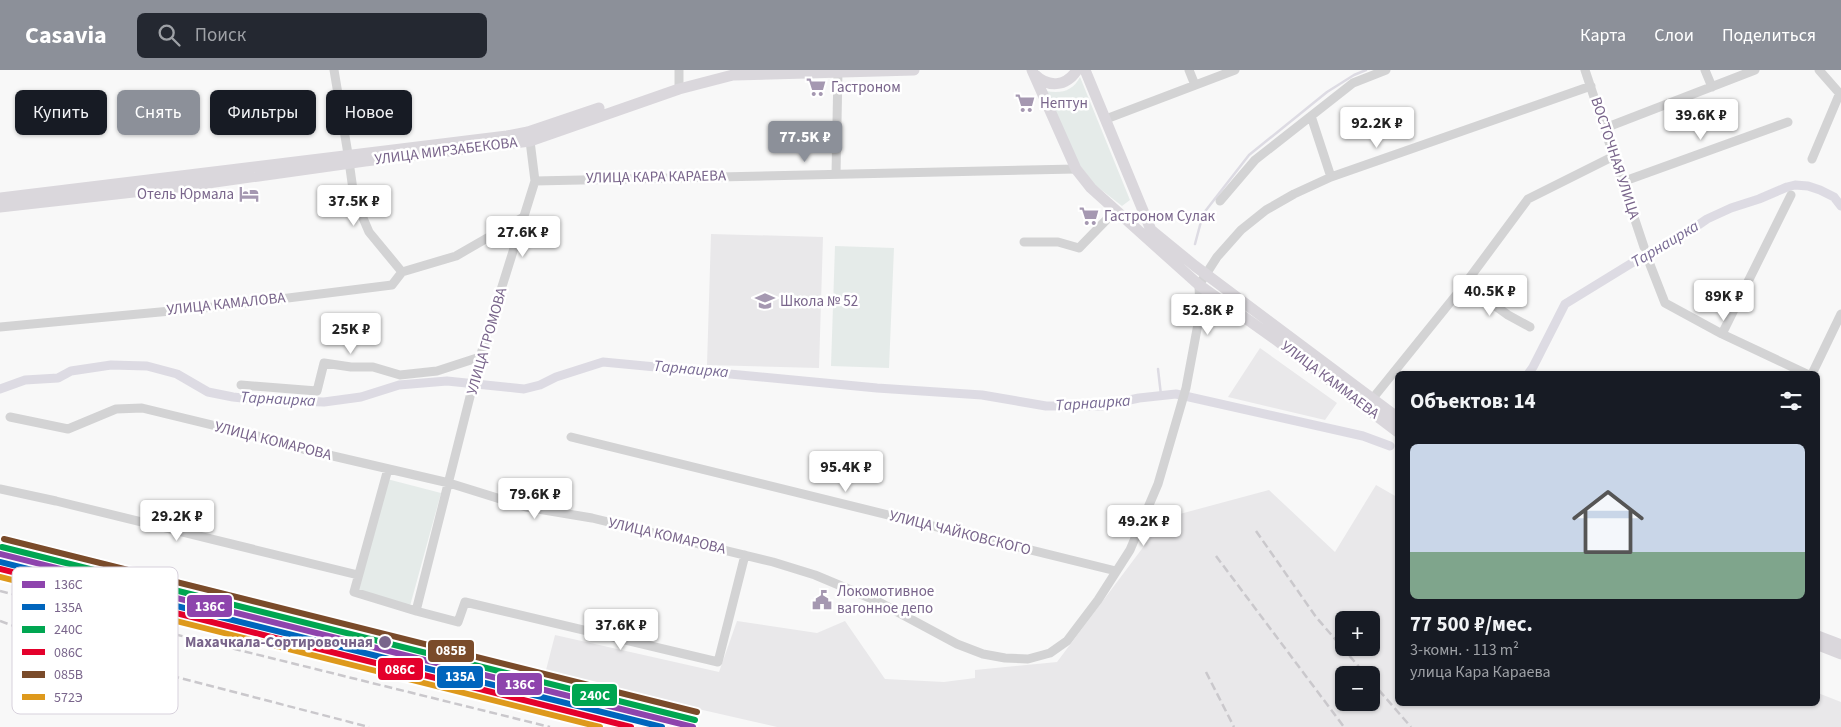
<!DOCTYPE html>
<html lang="ru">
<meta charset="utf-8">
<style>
:root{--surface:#171b24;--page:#242831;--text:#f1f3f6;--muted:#9ea1a6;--line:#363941;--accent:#8c9099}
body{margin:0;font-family:"Source Sans 3",sans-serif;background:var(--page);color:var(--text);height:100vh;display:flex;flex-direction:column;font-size:19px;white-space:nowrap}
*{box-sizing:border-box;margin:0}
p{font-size:16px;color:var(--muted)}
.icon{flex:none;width:28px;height:28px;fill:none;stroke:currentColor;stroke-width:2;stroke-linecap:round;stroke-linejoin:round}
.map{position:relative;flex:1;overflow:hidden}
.side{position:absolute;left:1395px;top:301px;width:425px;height:335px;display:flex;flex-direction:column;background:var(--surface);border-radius:8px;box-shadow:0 1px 4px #0004}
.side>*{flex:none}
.top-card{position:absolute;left:15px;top:20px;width:475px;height:45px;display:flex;gap:10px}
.controls{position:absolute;left:1335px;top:541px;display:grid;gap:10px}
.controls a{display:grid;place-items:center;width:45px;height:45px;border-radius:8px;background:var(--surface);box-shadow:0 1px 4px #0004;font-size:25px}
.price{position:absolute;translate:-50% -42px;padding:0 11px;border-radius:5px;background:#fff;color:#222;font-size:16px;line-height:32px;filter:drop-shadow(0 1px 2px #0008)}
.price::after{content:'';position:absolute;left:50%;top:30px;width:15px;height:11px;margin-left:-8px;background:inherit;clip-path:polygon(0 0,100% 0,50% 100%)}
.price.selected{background:var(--accent);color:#fff}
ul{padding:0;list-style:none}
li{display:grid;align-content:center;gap:10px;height:265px;padding:0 15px}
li+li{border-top:1px solid var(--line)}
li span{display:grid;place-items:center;height:155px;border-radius:8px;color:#555}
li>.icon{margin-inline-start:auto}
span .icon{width:90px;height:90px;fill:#fffc;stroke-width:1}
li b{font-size:21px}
h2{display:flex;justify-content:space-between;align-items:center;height:60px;padding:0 15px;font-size:21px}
.pill{padding:0 18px;border-radius:8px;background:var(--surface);box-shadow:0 1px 4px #0004;font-size:18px;line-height:45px}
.pill.selected{background:var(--accent);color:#fff}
header{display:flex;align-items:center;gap:30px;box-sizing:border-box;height:70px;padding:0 25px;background:var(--accent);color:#fff}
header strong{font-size:24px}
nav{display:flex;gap:28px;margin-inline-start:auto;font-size:18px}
.search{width:350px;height:45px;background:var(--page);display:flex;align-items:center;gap:12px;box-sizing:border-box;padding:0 18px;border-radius:8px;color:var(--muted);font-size:19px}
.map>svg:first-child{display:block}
.built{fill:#e9e8ea;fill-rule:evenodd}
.green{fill:#e5ebe9}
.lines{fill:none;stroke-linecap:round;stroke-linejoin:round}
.stream{stroke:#dddbe3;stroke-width:2.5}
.canal{stroke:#dddbe3;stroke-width:9}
.minor{stroke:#d3d3d4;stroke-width:9}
.major{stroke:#dad7dc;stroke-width:11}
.rail{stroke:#cac8cc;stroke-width:2.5;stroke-dasharray:8 4;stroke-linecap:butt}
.rail-1-casing{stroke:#fff;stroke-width:10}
.rail-2-casing{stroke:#fff;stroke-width:10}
.rail-3-casing{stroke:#fff;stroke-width:10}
.rail-4-casing{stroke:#fff;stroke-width:10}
.rail-5-casing{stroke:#fff;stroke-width:10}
.rail-6-casing{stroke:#fff;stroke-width:10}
.rail-1{stroke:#8e44ad;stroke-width:6}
.rail-2{stroke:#0065bd;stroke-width:6}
.rail-3{stroke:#00a651;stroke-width:6}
.rail-4{stroke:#e4002b;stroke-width:6}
.rail-5{stroke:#7a4b2a;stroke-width:6}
.rail-6{stroke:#de991c;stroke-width:6}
.stop-dot{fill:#79658b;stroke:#fff;stroke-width:2}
.labels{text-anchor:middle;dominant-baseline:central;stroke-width:5;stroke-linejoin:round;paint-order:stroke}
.poi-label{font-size:15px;fill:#79658b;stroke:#fff;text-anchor:start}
.street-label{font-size:15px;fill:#79658b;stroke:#fff}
.stop-label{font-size:15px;font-weight:bold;fill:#79658b;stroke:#fff;text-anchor:end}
.water-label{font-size:16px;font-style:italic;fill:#796b94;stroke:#fff}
.key{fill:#fff;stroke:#d7d1dc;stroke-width:1}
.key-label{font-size:14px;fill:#79658b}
.line-badge{stroke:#fff;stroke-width:2}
.badge-label{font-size:14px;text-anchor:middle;font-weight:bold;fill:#fff}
</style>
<header>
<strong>Casavia</strong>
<div class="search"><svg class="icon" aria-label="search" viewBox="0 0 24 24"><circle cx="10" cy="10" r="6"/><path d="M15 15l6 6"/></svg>Поиск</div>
<nav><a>Карта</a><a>Слои</a><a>Поделиться</a></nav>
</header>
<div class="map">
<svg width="1841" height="657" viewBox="0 0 1841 657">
<rect width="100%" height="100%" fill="#f8f8f8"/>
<path class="built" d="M711 164 823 167 819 298 707 295Z
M1260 278 1337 333 1325 350 1228 327Z
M1376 415 1397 427 1398 634H1818V623L1841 632V657H777L545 604 555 565 719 602 737 551 817 563 845 551 885 609 944 612 975 608V600L1057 592 1165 448 1269 420 1335 482ZM1344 550H1371V578H1344ZM1344 605H1371V632H1344Z"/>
<path class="green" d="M1080 7 1130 130 1122 136 1095 115 1079 94 1046 21C1061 24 1073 21 1080 7Z
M835 176 894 178 889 298 831 296Z
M387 409 441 423 410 536 357 521Z"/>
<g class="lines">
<path class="stream" d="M1195 174 1203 144 1249 85 1327 22 1354 5 1366 0
M1158 299 1161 325"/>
<path class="canal" d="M1528 304 1533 297 1565 234 1640 188 1681 167 1707 149 1731 138 1759 129 1787 117 1795 115 1808 116 1820 120 1834 127 1841 136
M0 319 25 310 58 308 71 301 111 295 147 296 177 304 208 322 233 327 261 330 324 332 361 327 399 315 447 311 524 319 540 315 556 307 603 292 877 318 982 325 1046 336H1101L1139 328 1176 324 1363 366 1390 376"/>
<path class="minor" d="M334 0 348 84 354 127 369 162 402 202
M1189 0 1195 15
M1585 0 1644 177
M1705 0 1712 17
M1819 0 1841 25
M679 19V0
M1311 46 1331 107
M1106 49 1235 0
M1605 58 1755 0
M1812 89 1839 25
M836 104 838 0
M535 111 1076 99
M1622 112 1788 52
M1220 131 1255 90 1353 13 1386 0
M1024 172H1058L1079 178 1115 141
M1649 192 1665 233 1722 264 1807 304
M1465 214 1508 245 1530 257
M0 257 224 236 392 215 402 202 456 186 522 148
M1722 264 1791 125
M1812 304 1841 244
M241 315 317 321 324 293 351 297H373L400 305 437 301 480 287
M1369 333 1465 214 1528 129 1614 86
M10 347 68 359 116 339 142 338 295 375 303 379 449 413 526 437 592 448 773 492 815 505 877 531 957 574 983 584 1005 588 1028 589 1050 583 1067 571 1098 530 1130 480 1158 414 1186 318 1200 243 1199 215 1217 187 1241 160 1266 140 1294 124 1331 107 1591 16
M571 367 1116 501
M388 399 354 522 416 541 480 287 535 111 530 71
M0 419 56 431 358 505
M416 541 458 552 465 532 718 592 745 485"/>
<path class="major" d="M1032 0 1076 99 1091 118 1199 215 1279 272 1398 362
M1085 0 1151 160 1195 196 1398 348
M1034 4C1048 18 1066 17 1077 0
M0 128 507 66 528 62 599 38
M0 137 187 116 365 91 530 71 679 19 733 5 914 0
M1818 566 1841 575
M1818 575 1841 584"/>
<path class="rail" d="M1256 461 1316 547 1366 605
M0 473 28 484
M1216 486 1344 657
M0 521 550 657
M0 551 103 588 369 657
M1206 602 1234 657
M1371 611 1411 657"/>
<defs>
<path id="rail-1" d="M0 484 693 657"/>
<path id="rail-2" d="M0 492 662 657"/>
<path id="rail-3" d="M2 477 695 650"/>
<path id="rail-4" d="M0 499 631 657"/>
<path id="rail-5" d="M4 469 697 642"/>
<path id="rail-6" d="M0 507 600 657"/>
</defs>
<use href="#rail-1" class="rail-1-casing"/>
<use href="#rail-2" class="rail-2-casing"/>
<use href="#rail-3" class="rail-3-casing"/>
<use href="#rail-4" class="rail-4-casing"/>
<use href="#rail-5" class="rail-5-casing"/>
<use href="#rail-6" class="rail-6-casing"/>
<use href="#rail-1" class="rail-1"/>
<use href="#rail-2" class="rail-2"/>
<use href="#rail-3" class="rail-3"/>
<use href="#rail-4" class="rail-4"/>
<use href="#rail-5" class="rail-5"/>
<use href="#rail-6" class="rail-6"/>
</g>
<defs>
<symbol id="supermarket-bare" viewBox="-9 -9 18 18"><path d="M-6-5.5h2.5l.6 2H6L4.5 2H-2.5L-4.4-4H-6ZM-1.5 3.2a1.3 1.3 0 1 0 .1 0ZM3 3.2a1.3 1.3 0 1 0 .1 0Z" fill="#a598b1" stroke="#fff" stroke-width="2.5" paint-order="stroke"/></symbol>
<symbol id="hotel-bare" viewBox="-9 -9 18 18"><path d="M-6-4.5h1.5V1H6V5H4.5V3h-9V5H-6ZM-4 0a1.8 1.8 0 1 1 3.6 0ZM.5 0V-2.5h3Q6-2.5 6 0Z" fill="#a598b1" stroke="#fff" stroke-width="2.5" paint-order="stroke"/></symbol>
<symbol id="school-bare" viewBox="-9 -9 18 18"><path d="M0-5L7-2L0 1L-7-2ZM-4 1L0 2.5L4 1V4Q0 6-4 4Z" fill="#a598b1" stroke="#fff" stroke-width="2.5" paint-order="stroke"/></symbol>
<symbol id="civic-bare" viewBox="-9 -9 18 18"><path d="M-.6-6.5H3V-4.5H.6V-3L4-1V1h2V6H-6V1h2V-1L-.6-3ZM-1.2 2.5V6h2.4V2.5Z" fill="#a598b1" stroke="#fff" stroke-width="2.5" paint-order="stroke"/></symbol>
</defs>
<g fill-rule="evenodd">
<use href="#supermarket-bare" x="802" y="3" width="28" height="28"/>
<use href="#supermarket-bare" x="1011" y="19" width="28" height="28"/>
<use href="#hotel-bare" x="235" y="110" width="28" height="28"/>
<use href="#supermarket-bare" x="1075" y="132" width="28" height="28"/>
<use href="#school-bare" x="751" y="217" width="28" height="28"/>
<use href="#civic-bare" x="808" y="516" width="28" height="28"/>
</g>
<circle class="stop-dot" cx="385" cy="572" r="7"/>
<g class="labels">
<g class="poi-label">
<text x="831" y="17">Гастроном</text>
<text x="1040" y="33">Нептун</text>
<text x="234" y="124" text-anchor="end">Отель Юрмала</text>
<text x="1104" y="146">Гастроном Сулак</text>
<text x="780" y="231">Школа № 52</text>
<text x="837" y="521">Локомотивное<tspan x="837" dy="17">вагонное депо</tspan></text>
</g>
<g class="street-label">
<text transform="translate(446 81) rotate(-7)">УЛИЦА МИРЗАБЕКОВА</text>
<text transform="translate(1615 88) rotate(72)">ВОСТОЧНАЯ УЛИЦА</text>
<text transform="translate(656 107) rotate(-1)">УЛИЦА КАРА КАРАЕВА</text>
<text transform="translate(226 234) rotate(-6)">УЛИЦА КАМАЛОВА</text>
<text transform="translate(487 271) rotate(-74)">УЛИЦА ГРОМОВА</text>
<text transform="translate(1330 310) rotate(37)">УЛИЦА КАММАЕВА</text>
<text transform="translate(273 371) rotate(14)">УЛИЦА КОМАРОВА</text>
<text transform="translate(960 463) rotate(14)">УЛИЦА ЧАЙКОВСКОГО</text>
<text transform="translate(667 466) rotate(13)">УЛИЦА КОМАРОВА</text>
</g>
<g class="stop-label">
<text x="373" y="572">Махачкала-Сортировочная</text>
</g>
<g class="water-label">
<text transform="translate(1665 174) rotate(-31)">Тарнаирка</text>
<text transform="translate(691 299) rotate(5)">Тарнаирка</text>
<text transform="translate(278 329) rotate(3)">Тарнаирка</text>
<text transform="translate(1093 333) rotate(-4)">Тарнаирка</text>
</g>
</g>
<rect x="12" y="497" width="166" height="147" rx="8" class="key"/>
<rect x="22" y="511" width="23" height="7" fill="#8e44ad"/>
<rect x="22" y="534" width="23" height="6" fill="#0065bd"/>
<rect x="22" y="556" width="23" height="7" fill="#00a651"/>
<rect x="22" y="579" width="23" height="6" fill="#e4002b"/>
<rect x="22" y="601" width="23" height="7" fill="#7a4b2a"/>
<rect x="22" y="624" width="23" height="6" fill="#de991c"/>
<g class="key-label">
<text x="54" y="519">136С</text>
<text x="54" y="542">135А</text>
<text x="54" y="564">240С</text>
<text x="54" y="587">086С</text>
<text x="54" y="609">085В</text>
<text x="54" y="632">572Э</text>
</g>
<g class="line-badge">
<rect x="186" y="524" width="47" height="24" rx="5" fill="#8e44ad"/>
<rect x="427" y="569" width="48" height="24" rx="5" fill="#7a4b2a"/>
<rect x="377" y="587" width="47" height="24" rx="5" fill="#e4002b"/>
<rect x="436" y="595" width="48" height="24" rx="5" fill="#0065bd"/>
<rect x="496" y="602" width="47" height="24" rx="5" fill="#8e44ad"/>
<rect x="571" y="613" width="47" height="24" rx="5" fill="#00a651"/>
</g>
<g class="badge-label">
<text x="210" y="541">136С</text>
<text x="451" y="585">085В</text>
<text x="400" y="604">086С</text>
<text x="460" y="611">135А</text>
<text x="520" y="619">136С</text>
<text x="595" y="630">240С</text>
</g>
</svg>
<div class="controls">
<a>+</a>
<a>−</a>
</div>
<b class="price" style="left:1701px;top:71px">39.6K ₽</b>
<b class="price" style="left:1377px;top:79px">92.2K ₽</b>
<b class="price selected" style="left:805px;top:93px">77.5K ₽</b>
<b class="price" style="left:354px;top:157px">37.5K ₽</b>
<b class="price" style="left:523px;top:188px">27.6K ₽</b>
<b class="price" style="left:1490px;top:247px">40.5K ₽</b>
<b class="price" style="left:1724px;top:252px">89K ₽</b>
<b class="price" style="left:1208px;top:266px">52.8K ₽</b>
<b class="price" style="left:351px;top:285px">25K ₽</b>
<b class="price" style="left:846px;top:423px">95.4K ₽</b>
<b class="price" style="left:535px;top:450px">79.6K ₽</b>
<b class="price" style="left:177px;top:472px">29.2K ₽</b>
<b class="price" style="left:1144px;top:477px">49.2K ₽</b>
<b class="price" style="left:621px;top:581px">37.6K ₽</b>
<div class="top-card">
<a class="pill">Купить</a>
<a class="pill selected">Снять</a>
<a class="pill">Фильтры</a>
<a class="pill">Новое</a>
</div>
<section class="side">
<h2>Объектов: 14<svg class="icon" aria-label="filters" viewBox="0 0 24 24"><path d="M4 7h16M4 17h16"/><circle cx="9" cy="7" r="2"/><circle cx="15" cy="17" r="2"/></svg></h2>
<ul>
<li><span style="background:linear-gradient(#c9d6e8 70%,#7fa58c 0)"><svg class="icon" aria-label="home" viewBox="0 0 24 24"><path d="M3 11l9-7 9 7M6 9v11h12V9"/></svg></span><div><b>77 500 ₽/мес.</b><p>3-комн. · 113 m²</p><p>улица Кара Караева</p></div></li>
</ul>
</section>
</div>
